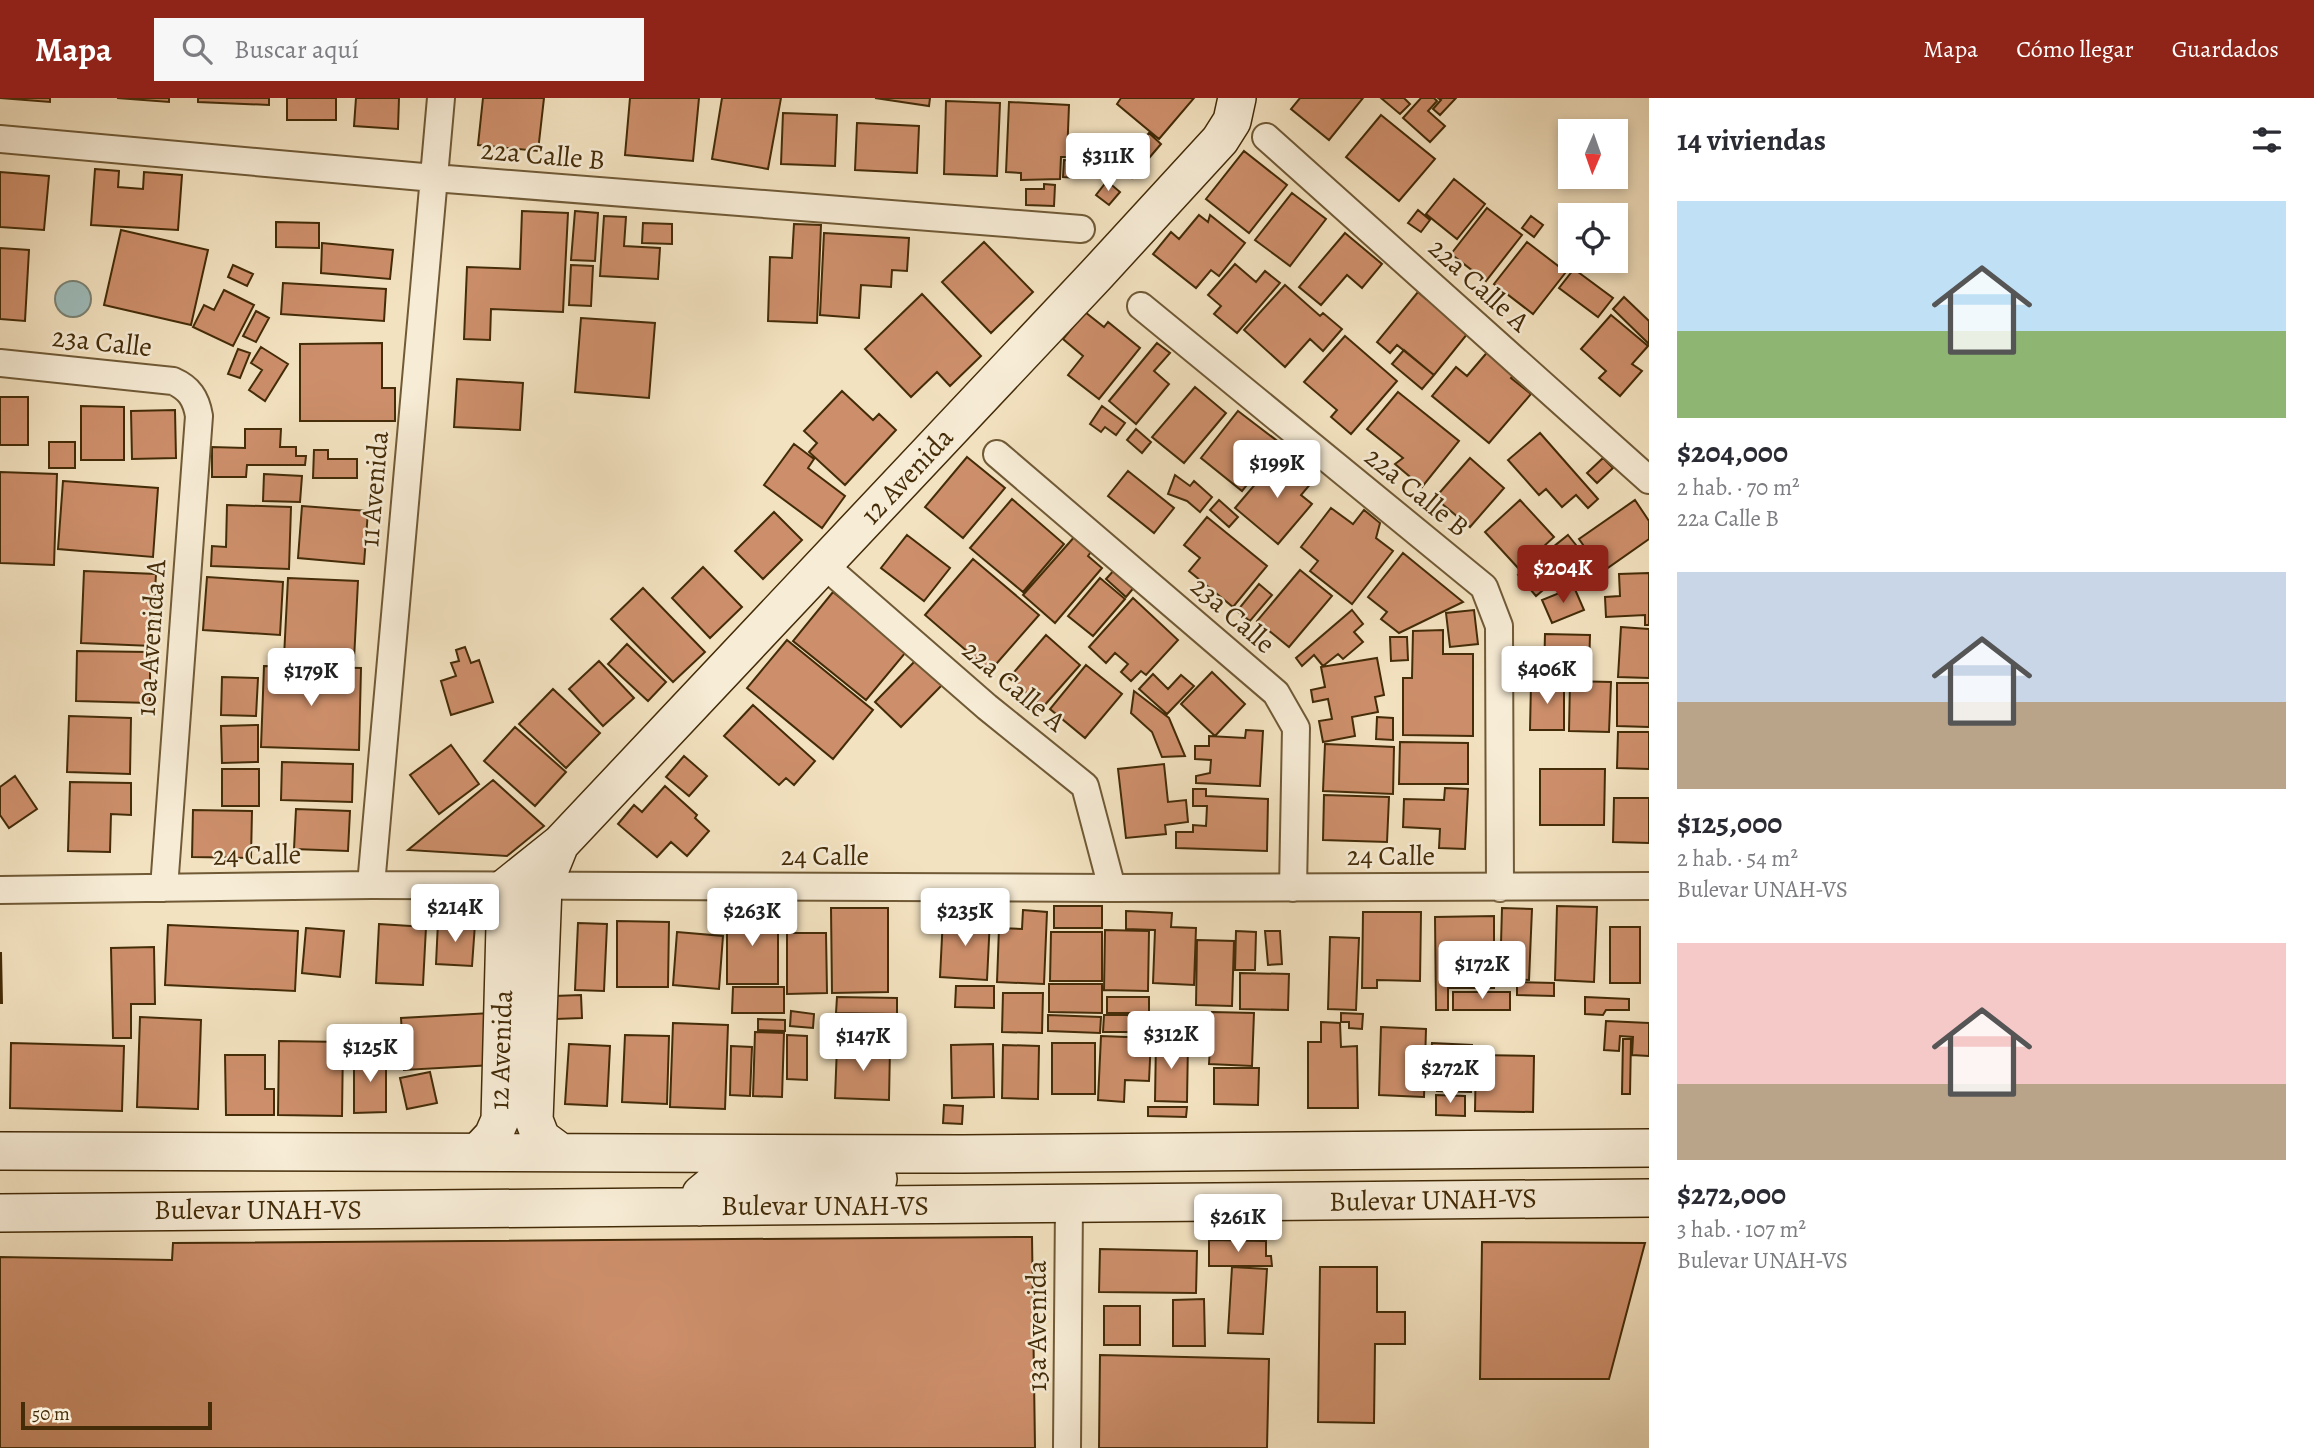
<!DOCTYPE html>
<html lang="es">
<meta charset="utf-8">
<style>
:root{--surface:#fff;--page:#f7f7f7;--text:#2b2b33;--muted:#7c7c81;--accent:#8f2418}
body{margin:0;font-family:Alegreya,serif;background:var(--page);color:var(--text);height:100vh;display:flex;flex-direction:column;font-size:26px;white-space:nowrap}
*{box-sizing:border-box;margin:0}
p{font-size:23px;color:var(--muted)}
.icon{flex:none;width:38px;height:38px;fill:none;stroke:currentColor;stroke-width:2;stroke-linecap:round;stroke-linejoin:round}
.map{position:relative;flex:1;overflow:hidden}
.panel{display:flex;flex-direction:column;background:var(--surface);width:665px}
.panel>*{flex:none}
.needle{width:46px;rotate:182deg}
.tools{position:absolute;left:1558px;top:21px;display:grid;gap:14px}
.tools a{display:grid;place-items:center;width:70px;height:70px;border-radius:0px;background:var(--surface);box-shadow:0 4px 10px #0003;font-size:35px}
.scale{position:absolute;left:21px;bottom:18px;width:191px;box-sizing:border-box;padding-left:7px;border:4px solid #442c08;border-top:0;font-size:19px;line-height:24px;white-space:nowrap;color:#442c08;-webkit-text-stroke:5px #f7ecd6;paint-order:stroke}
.price{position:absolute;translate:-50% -60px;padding:0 16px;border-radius:7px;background:#fff;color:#222;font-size:23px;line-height:46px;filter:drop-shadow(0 2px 4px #0008)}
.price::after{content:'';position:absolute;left:50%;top:42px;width:21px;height:16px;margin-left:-10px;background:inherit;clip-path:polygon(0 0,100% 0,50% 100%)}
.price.current{background:var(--accent);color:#fff}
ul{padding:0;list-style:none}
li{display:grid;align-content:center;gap:14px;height:371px;padding:0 28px}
li span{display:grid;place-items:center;height:217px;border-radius:0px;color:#555}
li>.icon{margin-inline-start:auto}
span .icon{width:126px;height:126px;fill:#fffc;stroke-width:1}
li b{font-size:30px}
h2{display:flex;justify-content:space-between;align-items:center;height:84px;padding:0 28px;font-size:30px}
header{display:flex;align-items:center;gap:42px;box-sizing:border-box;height:98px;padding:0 35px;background:var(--accent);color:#fff}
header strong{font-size:33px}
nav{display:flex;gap:38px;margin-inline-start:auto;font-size:24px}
.search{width:490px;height:63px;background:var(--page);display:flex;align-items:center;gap:18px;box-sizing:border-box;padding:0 24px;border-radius:0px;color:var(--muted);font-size:26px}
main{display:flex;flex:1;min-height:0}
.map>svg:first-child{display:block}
.water{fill:#9ebcbb;stroke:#7a8273;stroke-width:2}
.building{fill:#cd8f6b;stroke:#442c08;stroke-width:2}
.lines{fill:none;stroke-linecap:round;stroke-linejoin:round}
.street-casing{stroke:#705a36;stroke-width:30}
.secondary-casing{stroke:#442c08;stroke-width:40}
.street{stroke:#f7ecd6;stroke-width:26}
.secondary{stroke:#f7ecd6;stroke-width:37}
.labels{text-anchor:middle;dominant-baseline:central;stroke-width:5;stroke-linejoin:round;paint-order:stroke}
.street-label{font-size:28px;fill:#442c08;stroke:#f7ecd6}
</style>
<header>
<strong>Mapa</strong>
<div class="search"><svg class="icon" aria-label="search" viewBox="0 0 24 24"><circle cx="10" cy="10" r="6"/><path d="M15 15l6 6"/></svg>Buscar aquí</div>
<nav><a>Mapa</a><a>Cómo llegar</a><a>Guardados</a></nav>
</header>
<main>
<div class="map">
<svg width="1649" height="1350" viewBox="0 0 1649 1350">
<rect width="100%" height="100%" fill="#f3e2c0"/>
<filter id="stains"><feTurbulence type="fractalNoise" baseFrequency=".00286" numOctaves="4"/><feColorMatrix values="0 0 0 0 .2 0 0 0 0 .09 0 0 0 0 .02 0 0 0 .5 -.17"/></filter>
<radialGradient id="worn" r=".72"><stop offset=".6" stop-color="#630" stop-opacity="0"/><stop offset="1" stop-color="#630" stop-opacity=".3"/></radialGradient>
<path class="water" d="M55 201a18 18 0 1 1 36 0a18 18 0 1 1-36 0Z"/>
<path class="building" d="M0 0H50V4Z
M117 0H169V4Z
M198 0H269V7L198 4Z
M287 0H336V22H287Z
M356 0H399L398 31 354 28Z
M483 0H544L538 53 478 47Z
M630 0H699L693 63 625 57Z
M722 0H781L768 71 712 61Z
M875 0H930L929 8Z
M1121 0H1194L1159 41 1117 6Z
M1300 0H1363L1329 42 1291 11Z
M1381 0H1404L1410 6 1400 16Z
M1421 0H1434L1437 3 1428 13 1445 28 1430 44 1403 20Z
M1438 0H1456L1440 17 1433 11 1441 2Z
M946 3 1000 5 997 78 944 76Z
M1009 4 1069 7 1067 59H1061L1060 81 1021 82V75L1006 74Z
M783 15 837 17 835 68 781 66Z
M1381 17 1435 61 1399 103 1346 59Z
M857 25 919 28 917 75 855 72Z
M1149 35 1161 46 1132 80 1119 69Z
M1244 53 1287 87 1249 135 1206 101Z
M1064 62 1079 63 1078 80 1063 79Z
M95 71 119 73 118 89 143 91 144 74 182 77 178 132 91 127Z
M0 74 49 78 44 132 0 129Z
M1454 81 1485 106 1457 141 1426 116Z
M1107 83 1120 94 1109 107 1096 97Z
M1044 86 1055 87 1054 108 1026 107V91H1044Z
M1292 95 1326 121 1290 168 1255 142Z
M1487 110 1522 137 1486 183 1451 156Z
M1418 112 1430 122 1421 134 1408 125Z
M522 113 568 115 563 214 491 211 490 242 464 241 467 169 520 171Z
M575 113 598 115 595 163 571 162Z
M1199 117 1208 124 1210 117 1245 145 1219 178 1211 172 1196 190 1153 156 1171 134 1179 141Z
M604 118 626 119 624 148 660 150 658 181 600 178Z
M1531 118 1543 127 1534 139 1522 130Z
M276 124 319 125V150L276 149Z
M643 125 672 126V146L642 145Z
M794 126 821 127 817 225 768 223 770 159 792 160Z
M121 132 208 152 191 227 104 207Z
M824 135 909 140 907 173 892 172 891 189 861 187 859 220 820 217Z
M1345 135 1382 166 1362 190 1347 177 1321 207 1299 189Z
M984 144 1033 194 991 235 942 184Z
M1527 144 1566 174 1533 216 1494 186Z
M322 145 393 152 390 181 321 175Z
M0 150 29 152 25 223 0 221Z
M1235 166 1256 184 1265 173 1280 185 1237 235 1214 216 1221 208 1208 197Z
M233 167 253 176 247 188 228 179Z
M571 167 593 168 591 208 569 207Z
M1574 171 1613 200 1598 219 1559 190Z
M283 185 386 191 384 223 281 216Z
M1285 187 1320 218 1323 215 1342 231 1323 253 1310 241 1285 269 1244 232Z
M224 192 254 207 233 248 193 229 204 207 214 212Z
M1418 194 1426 201 1432 195 1468 235 1434 277 1397 247 1390 255 1377 244Z
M922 196 981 258 950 288 937 274 911 299 865 251Z
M1624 199 1649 223V246L1613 211Z
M256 213 269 220 256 244 243 238Z
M1085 214 1104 229 1108 224 1140 250 1099 301 1068 277 1083 258 1063 241Z
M1611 217 1648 248 1632 266 1642 273 1620 298 1599 280 1606 273 1581 251Z
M581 220 655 225 649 300 575 294Z
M1345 238 1397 283 1351 336 1331 319 1337 312 1304 284Z
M382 245V290H395V323H300V246Z
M1157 245 1170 255 1154 273 1169 286 1136 326 1109 303Z
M261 249 288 266 265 303 249 292 262 272 251 265Z
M238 251 250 255 240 280 228 276Z
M1490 251 1517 273 1511 280 1531 296 1489 345 1432 298 1456 269 1467 278Z
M1404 252 1434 277 1422 291 1392 266Z
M457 281 523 285 520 332 454 329Z
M1195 289 1226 315 1184 365 1152 339Z
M842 293 873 322 879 316 896 332 845 387 809 354 817 345 804 333Z
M1398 294 1459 343 1422 389 1395 366 1403 360 1367 331Z
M0 299H28V347H0Z
M81 308 124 309V362H81Z
M1102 308 1125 325 1116 337 1105 329 1101 334 1090 326Z
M175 312 176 360 132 361 131 313Z
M1238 313 1280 345 1242 393 1201 360Z
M245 331H281L280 349H296V358H306L305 367H247L246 379H212V349L245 350Z
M1136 331 1151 344 1142 355 1127 342Z
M1540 335 1598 401 1588 410 1576 397 1562 409 1546 391 1539 397 1508 362Z
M49 344H75V370H49Z
M794 346 814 361 808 370 845 398 822 430 764 387Z
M314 352H328V361H357V380H313Z
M1280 357 1312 384 1301 397 1312 406 1278 446 1235 410Z
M967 359 1005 390 963 440 925 409Z
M1470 360 1504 390 1470 429 1435 400Z
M1603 360 1613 370 1597 385 1587 375Z
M1128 373 1174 410 1154 435 1108 398Z
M0 374 57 376 54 467 0 465Z
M264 376 302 378 300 404 263 403Z
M1175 377 1190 388 1194 383 1212 399 1200 414 1187 403 1168 396Z
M63 383 158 390 153 459 58 451Z
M1012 401 1064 446 1023 494 970 450Z
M1219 402 1238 419 1229 429 1210 412Z
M1520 402 1554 439 1519 471 1485 434Z
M1635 402 1649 423V441L1602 474 1579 441Z
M227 407 291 409 289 471 211 468 212 448 226 449Z
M302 408 368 413 364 466 298 460Z
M1331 410 1353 426 1364 412 1380 425 1376 440 1393 453 1352 506 1310 473 1318 463 1301 449Z
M774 414 802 442 763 481 735 453Z
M1207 419 1267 468 1233 509 1189 473 1200 460 1184 447Z
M907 437 950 470 924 503 881 470Z
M1076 437 1093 451 1088 458 1102 470 1055 525 1023 497Z
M1568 437 1592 467 1581 476 1567 458 1552 470 1555 482 1536 498 1518 477Z
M1403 455 1463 504 1399 535 1381 521 1387 514 1368 499Z
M973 461 1039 517 990 573 925 517Z
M703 469 742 509 710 540 672 500Z
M1116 470 1136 487 1126 499 1106 481Z
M1300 472 1332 498 1289 549 1257 523Z
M84 473 156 476 152 548 81 545Z
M1649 475V527H1645V517L1606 519 1605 499 1620 498 1619 476Z
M207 479 283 484 280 537 203 532Z
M288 480 358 483 354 562 284 559Z
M1100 480 1125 501 1093 538 1068 518Z
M1259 486 1272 497 1250 523 1237 513Z
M1574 489 1584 512 1552 525 1542 502Z
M643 490 705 554 673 584 611 521Z
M833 494 906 554 866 602 793 543Z
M1133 500 1178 542 1146 577 1141 573 1131 583 1121 574 1128 566 1115 555 1106 565 1089 549Z
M1352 512 1363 526 1354 534 1363 544 1343 561 1338 556 1323 568 1314 557 1302 568 1296 560Z
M1474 512 1478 546 1450 549 1446 515Z
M1621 529 1649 531V580L1618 579Z
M1443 532V556H1473V638L1403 637V580H1412L1413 533Z
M1545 536 1590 537 1589 569 1562 568V575H1544Z
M1046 537 1080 567 1043 609 1009 580Z
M1390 539H1407L1408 562 1391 563Z
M787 542 873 612 833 661 747 590Z
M627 546 666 584 648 603 608 566Z
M465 549 471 565 479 562 493 604 451 617 441 583 456 578 451 565 459 563 456 552Z
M77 553 150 554V605L76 603Z
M1377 560 1384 597 1375 599 1378 614 1352 619 1355 638 1323 644 1319 623 1332 621 1328 601 1313 604 1311 592 1325 589 1321 569Z
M917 561 943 586 901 629 875 604Z
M599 563 634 600 603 628 569 591Z
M1086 567 1122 596 1085 640 1050 611Z
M264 568 361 570 359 652 261 649Z
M1212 574 1245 606 1215 638 1181 606Z
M1153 576 1168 591 1181 577 1194 588 1167 616 1139 591Z
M222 579 258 580 256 618 221 617Z
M1570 583 1611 584 1609 634 1569 633Z
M1531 584 1564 585V632H1530Z
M1617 585H1649V629L1617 628Z
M553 591 600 635 566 670 519 626Z
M1134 593 1169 620 1185 658 1162 659 1152 634 1131 615Z
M753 607 815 663 794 687 786 680 779 687 724 638Z
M69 618 131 620 130 676 67 674Z
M1377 619 1393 620V642L1376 641Z
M258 627V664L222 665 221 628Z
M515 629 566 674 535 708 484 663Z
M1246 632 1263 633 1260 688 1196 685V678L1210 675 1211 662 1195 661V648H1209V638L1245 640Z
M1618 634H1649V671L1617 670Z
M1400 644 1468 645V686H1399Z
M1325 646 1394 649 1393 696 1323 693Z
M451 647 479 686 439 716 410 677Z
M684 658 707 678 689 698 666 679Z
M282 664 353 666 352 704 281 702Z
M1164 666 1168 704 1186 702 1188 724 1165 727 1166 736 1126 740 1118 671Z
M222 671H259V708H222Z
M1540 671H1605L1604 727H1540Z
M15 678 37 711 9 730 0 717V689Z
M493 682 544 728 507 758 408 752Z
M70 684 131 685V717L111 716 110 754 68 753Z
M665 688 697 717 695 720 709 733 687 758 671 744 657 759 618 726 634 707 642 714Z
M1445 690 1468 691 1465 751 1439 750 1440 731 1403 729 1404 701 1444 702Z
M1193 691H1206V698L1268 701 1267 753 1176 750V734H1193V727L1206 728 1207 708H1193Z
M1324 697 1389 699 1387 744 1323 742Z
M1614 700H1649V745L1613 744Z
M296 711 350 713 348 753 294 751Z
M193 712 252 713 251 760 192 759Z
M1054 808H1102V830H1054Z
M1557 808 1597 809 1594 884 1555 882Z
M831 810H888V894L832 895Z
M1502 810 1532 811 1529 882 1500 881Z
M1023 812 1047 814 1044 886 997 884 999 830 1022 831Z
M1126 813 1172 815 1171 829 1196 830 1194 887 1153 885 1155 832 1126 831Z
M1363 814H1421L1420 883 1377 882V890H1362Z
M727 815H778V886H727Z
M1494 818V890H1448V912H1436L1435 819Z
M943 819 990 821 987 882 940 879Z
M617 823 669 824 668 889H617Z
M438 824 475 826 472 868 436 866Z
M578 825 607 826 604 893 575 892Z
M379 826 426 829 423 887 376 885Z
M168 827 298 833 295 893 165 887Z
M1610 829H1640V885H1610Z
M306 830 344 833 340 879 302 875Z
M1105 832 1149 833 1148 893 1104 892Z
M1236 833 1256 834 1255 872H1235Z
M1265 833H1280L1282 866 1268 867Z
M677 834 723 838 719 891 673 887Z
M1051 834H1102V883H1050Z
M787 835H826L827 895 787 896Z
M1330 839 1359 840 1356 912 1328 911Z
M1197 842 1234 843 1232 908 1196 907Z
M154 849 155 906H131V940H113L111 850Z
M0 855H1L2 905H0Z
M1240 875 1289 876 1288 912 1240 911Z
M1517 884 1554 885V898L1517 897Z
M1049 886H1102V915L1049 914Z
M956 888H994V910L955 909Z
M733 889H784V915H732Z
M1453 894H1510V912H1453Z
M1003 895H1043L1042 935 1002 934Z
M581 897 582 920 556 921 554 898Z
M837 899 897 900V916L836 915Z
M1107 899H1149V915H1107Z
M1585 899 1629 901V912H1606L1603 917 1585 916Z
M791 913 814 916 813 930 790 928Z
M1193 914 1209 915 1208 936H1192Z
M1212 914 1254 915 1252 968 1209 966Z
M491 915 493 967 404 972 401 920Z
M1341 915 1363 916 1362 931 1349 930V924H1341Z
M839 916 889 917V933L838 932Z
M1048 917 1101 919 1100 935 1048 933Z
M1104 917H1150V934H1103Z
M140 919 201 922 198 1011 137 1009Z
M758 921 785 922V933L758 932Z
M1606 923 1649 925V958L1632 957 1633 939 1620 938 1619 953 1604 952Z
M1321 924 1340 925 1341 949 1357 948 1358 1010H1308V944H1321Z
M673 925 728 927 725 1011 670 1009Z
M1381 929 1426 931 1424 999 1379 997Z
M755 934 784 935 782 999 753 998Z
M625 937 669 938 667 1006 622 1004Z
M787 937 807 938V982L787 981Z
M1101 938 1151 940 1149 983 1125 982 1124 1004 1098 1002Z
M1623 941H1631L1630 996H1622Z
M1156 942 1188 943 1187 1004 1155 1003Z
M279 943 343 944 342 1018 278 1017Z
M11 945 124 948 122 1013 10 1010Z
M1052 945H1095V996H1052Z
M1432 945 1472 947 1471 994 1437 993V977L1430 976Z
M569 946 610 948 607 1008 565 1006Z
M993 946 994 999 952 1000 951 947Z
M1003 947 1039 948 1038 1001 1002 1000Z
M731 948 752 949 750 998 730 997Z
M837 948 890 950 889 1002 835 1000Z
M225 957H265V991H274V1017H226Z
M1476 957 1534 958 1533 1014 1475 1013Z
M354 958H386V1014L354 1015Z
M1214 970H1259L1258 1007 1214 1006Z
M430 974 437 1005 407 1011 400 980Z
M1436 997 1465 998V1018L1436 1017Z
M944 1007 963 1008 962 1026 943 1025Z
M1148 1009H1187L1186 1019 1148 1018Z
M1032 1139 1035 1350H0V1159L172 1162 173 1145Z
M1209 1142 1266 1143V1158H1271L1272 1168H1209Z
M1482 1144 1645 1145 1609 1281H1480Z
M1100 1151 1197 1153 1196 1195 1099 1194Z
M1232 1169 1267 1171 1263 1236 1228 1235Z
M1320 1169H1377V1214H1405V1246H1375L1374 1325 1318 1324Z
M1204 1201 1205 1248H1173V1202Z
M1104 1208H1140V1247H1104Z
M1100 1257 1269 1261 1267 1350H1099Z"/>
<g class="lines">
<defs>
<path id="street" d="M1266 39 1649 382
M0 41 434 80 1081 131
M1141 208 1484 489 1499 528 1500 790
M0 265 173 283C189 290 196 300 199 318L164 790
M997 356 1276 595 1296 630 1293 790
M823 466 987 609 1085 688 1112 790
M371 787 441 0
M0 792 371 787 1112 790 1649 788
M1067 1350 1069 1106"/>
<path id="secondary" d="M0 1053 962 1056 1649 1050
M479 1053 493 1038 500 1022 506 789 561 745 1096 177 1220 42 1232 23 1237 0
M560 1054 541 1040 534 1022 543 788 560 746
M700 1109 701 1096 713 1086 727 1082 878 1081
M0 1115 1649 1100"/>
</defs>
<use href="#street" class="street-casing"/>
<use href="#secondary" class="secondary-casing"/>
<use href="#street" class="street"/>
<use href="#secondary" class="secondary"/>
</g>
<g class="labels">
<g class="street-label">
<text transform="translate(543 57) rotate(5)">22a Calle B</text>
<text transform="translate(1479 187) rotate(42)">22a Calle A</text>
<text transform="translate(102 244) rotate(6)">23a Calle</text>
<text transform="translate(907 378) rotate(-47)">12 Avenida</text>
<text transform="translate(374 391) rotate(-85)">11 Avenida</text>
<text transform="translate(1417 394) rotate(39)">22a Calle B</text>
<text transform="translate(1233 517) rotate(41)">23a Calle</text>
<text transform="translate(151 540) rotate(-86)">10a Avenida A</text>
<text transform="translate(1014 588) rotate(40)">22a Calle A</text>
<text transform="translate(257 757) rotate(-1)">24 Calle</text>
<text x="825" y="758">24 Calle</text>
<text x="1391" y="758">24 Calle</text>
<text transform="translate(501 952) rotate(-88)">12 Avenida</text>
<text transform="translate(1433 1102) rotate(-1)">Bulevar UNAH-VS</text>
<text x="825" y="1108">Bulevar UNAH-VS</text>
<text x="258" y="1112">Bulevar UNAH-VS</text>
<text transform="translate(1037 1228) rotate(-90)">13a Avenida</text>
</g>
</g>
<rect width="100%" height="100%" filter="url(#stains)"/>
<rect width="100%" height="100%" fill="url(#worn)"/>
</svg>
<div class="tools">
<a><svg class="needle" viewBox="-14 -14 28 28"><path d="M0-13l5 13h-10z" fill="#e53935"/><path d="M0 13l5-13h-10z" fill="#7c7c81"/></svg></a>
<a><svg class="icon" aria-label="locate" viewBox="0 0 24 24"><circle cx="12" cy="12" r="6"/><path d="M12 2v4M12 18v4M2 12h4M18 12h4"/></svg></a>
</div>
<div class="scale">50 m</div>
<b class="price" style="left:1108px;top:95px">$311K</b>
<b class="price" style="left:1277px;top:402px">$199K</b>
<b class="price current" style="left:1563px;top:507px">$204K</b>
<b class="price" style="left:1547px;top:608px">$406K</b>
<b class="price" style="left:311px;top:610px">$179K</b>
<b class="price" style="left:455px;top:846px">$214K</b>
<b class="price" style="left:752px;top:850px">$263K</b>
<b class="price" style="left:965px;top:850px">$235K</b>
<b class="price" style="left:1482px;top:903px">$172K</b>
<b class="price" style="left:1171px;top:973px">$312K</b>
<b class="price" style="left:863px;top:975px">$147K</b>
<b class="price" style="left:370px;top:986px">$125K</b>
<b class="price" style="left:1450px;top:1007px">$272K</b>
<b class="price" style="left:1238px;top:1156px">$261K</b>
</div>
<section class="panel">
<h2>14 viviendas<svg class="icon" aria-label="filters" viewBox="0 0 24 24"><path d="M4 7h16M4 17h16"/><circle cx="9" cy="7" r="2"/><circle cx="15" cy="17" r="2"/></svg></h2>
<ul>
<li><span style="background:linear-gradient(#bfe0f5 60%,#8fb573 0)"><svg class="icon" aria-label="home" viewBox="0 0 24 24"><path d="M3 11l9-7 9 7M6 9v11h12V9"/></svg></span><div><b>$204,000</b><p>2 hab. · 70 m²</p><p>22a Calle B</p></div></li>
<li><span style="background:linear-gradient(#c9d6e8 60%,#b9a48a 0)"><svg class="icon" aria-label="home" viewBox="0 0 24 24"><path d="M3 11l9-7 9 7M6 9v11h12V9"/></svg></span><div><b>$125,000</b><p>2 hab. · 54 m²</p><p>Bulevar UNAH-VS</p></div></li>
<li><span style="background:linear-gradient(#f6c9c9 65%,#b9a48a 0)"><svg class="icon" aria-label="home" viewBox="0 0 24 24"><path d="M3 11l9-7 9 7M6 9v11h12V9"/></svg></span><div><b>$272,000</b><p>3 hab. · 107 m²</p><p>Bulevar UNAH-VS</p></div></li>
</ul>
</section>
</main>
